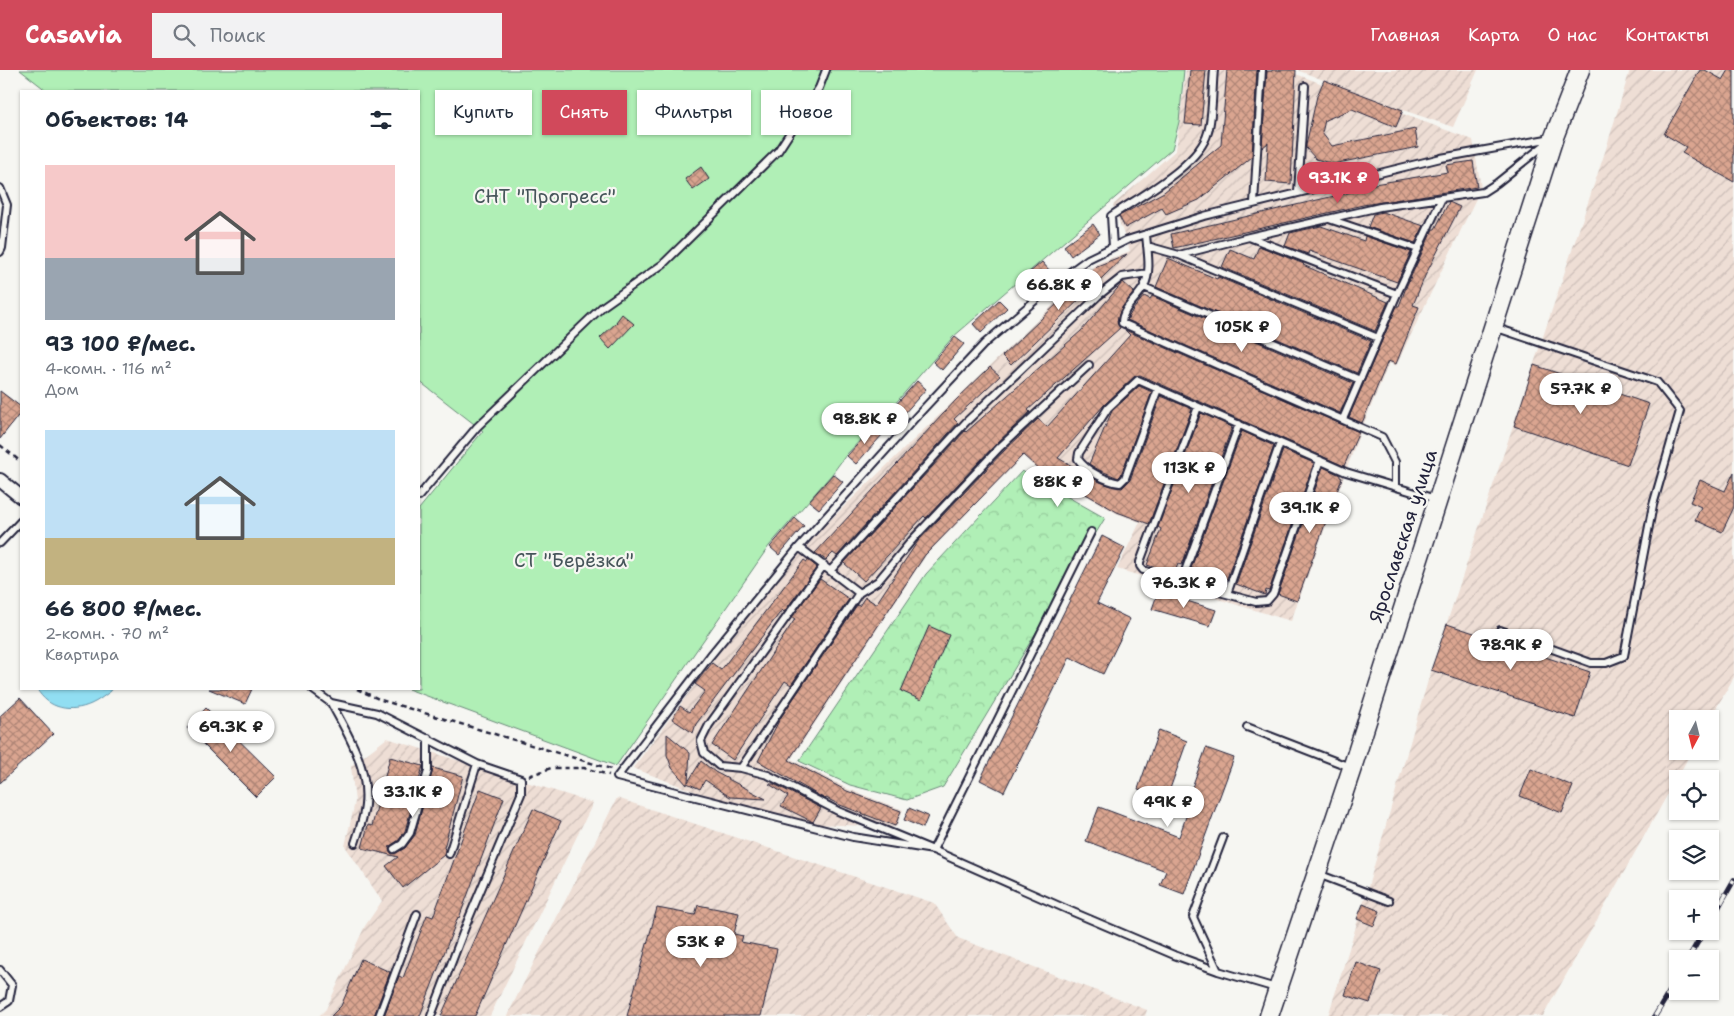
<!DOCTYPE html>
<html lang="ru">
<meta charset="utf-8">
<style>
:root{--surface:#fff;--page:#f2f2f3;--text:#1f2937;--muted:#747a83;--accent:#d1495b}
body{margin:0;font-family:"Shantell Sans",sans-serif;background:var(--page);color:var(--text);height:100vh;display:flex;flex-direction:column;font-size:19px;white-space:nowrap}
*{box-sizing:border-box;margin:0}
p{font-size:16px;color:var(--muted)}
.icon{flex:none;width:28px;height:28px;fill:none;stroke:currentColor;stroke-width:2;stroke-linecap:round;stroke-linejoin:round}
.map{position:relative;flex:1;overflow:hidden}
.drawer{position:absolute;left:20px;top:20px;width:400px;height:600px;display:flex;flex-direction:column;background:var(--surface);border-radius:0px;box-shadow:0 1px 4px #0004}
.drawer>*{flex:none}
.guide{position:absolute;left:435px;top:20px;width:475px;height:45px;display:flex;gap:10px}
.needle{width:32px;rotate:187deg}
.controls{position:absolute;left:1669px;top:640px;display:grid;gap:10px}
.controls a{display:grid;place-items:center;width:50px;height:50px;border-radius:0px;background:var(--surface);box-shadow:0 1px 4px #0004;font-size:25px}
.price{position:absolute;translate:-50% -42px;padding:0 11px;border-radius:18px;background:#fff;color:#222;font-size:16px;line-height:32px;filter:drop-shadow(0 1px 2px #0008)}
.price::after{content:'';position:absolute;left:50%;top:30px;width:15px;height:11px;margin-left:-8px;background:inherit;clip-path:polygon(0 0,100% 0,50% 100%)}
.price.on{background:var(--accent);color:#fff}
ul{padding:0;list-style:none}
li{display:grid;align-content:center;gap:10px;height:265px;padding:0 25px}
li span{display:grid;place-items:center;height:155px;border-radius:0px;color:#555}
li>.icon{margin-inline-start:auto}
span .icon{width:90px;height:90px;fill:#fffc;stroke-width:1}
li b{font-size:21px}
h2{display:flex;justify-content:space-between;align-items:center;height:60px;padding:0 25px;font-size:21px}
.pill{padding:0 18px;border-radius:0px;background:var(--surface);box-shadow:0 1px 4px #0004;font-size:18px;line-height:45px}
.pill.on{background:var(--accent);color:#fff}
header{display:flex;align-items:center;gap:30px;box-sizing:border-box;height:70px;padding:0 25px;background:var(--accent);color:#fff}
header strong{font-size:24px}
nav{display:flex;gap:28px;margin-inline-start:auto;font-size:18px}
.search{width:350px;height:45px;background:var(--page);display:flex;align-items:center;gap:12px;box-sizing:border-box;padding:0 18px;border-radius:0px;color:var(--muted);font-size:19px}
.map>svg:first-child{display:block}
.industrial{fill:url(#industrial-furrows)}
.forest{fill:url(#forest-crowns);stroke:#698878}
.garden{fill:#b0efb6;stroke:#698878}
.water{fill:#91def2;stroke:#6593a9}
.building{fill:url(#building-cross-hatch);stroke:#22223b}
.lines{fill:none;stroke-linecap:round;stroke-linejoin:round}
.service-casing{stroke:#22223b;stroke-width:10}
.minor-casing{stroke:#22223b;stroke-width:16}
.secondary-casing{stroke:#22223b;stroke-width:21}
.path{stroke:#22223b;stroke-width:2.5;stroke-dasharray:5 4;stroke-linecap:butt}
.service{stroke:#f6f6f2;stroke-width:6}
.minor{stroke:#f6f6f2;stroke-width:12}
.secondary{stroke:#f6f6f2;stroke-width:18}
.rail-casing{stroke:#22223b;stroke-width:5.5}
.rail{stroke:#f6f6f2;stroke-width:4;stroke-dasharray:11;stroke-linecap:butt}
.labels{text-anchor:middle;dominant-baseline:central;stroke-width:4.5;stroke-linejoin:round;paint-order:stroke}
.park-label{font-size:19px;fill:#46555a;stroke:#f6f6f2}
.street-label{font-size:19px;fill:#22223b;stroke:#f6f6f2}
</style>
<header>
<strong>Casavia</strong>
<div class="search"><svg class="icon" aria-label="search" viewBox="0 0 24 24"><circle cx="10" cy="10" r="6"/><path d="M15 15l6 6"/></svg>Поиск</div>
<nav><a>Главная</a><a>Карта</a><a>О нас</a><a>Контакты</a></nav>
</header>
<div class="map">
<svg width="1734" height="946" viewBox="0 0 1734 946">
<defs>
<pattern id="industrial-furrows" width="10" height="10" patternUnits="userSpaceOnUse" patternTransform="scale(1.25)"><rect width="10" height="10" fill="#eeded5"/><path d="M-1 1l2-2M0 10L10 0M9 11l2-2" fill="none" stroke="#ccbeb8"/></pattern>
<pattern id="forest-crowns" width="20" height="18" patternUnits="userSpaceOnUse" patternTransform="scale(1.25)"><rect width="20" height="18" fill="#b0efb6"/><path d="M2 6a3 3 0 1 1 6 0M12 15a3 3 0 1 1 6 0" fill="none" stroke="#97cd9d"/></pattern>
<pattern id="building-cross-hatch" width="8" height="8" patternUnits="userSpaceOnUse" patternTransform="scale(1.25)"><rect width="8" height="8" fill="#daa590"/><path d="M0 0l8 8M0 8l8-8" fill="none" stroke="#b08677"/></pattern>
</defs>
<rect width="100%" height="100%" fill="#f6f6f2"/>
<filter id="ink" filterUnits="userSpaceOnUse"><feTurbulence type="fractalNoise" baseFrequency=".02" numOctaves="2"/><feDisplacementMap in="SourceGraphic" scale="10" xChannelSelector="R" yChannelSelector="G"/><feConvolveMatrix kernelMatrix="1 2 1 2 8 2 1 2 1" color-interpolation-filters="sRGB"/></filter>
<g filter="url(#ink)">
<path class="industrial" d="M1186 0H1285L1473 70 1481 118 1396 296 1389 293 1359 365 1291 551 1117 499 1140 452 1116 443 1047 402 1044 405 1023 386 926 485 791 689 848 719 903 740 896 757 812 754 696 722 633 698 712 592 800 479 1096 194 1130 181 1113 135 1176 80Z
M1297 0H1478L1453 57 1403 40Z
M1630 0H1734V607L1710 649H1678V681H1692L1543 946H1328L1363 834 1431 600 1605 82Z
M387 668 593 733 490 946H319L326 939 365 856 382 831 345 776 355 732 351 696Z
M617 728 934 833 958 868 1147 940 1145 946H507Z"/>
<path class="forest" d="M1022 401 1105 448 943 717 907 730 850 715 799 691 926 504Z"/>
<path class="garden" d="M20 0H1184L1179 52 1172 79 953 267 893 336 846 385 832 404 769 476 616 696 408 619H419V439L483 361 419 311V21H47Z"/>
<path class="water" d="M37 619H112L111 621C104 626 98 631 91 634 71 643 48 639 37 619Z"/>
<path class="building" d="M1190 0H1206L1201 55 1185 54Z
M1227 0H1257L1252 87 1199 130 1166 144 1162 138 1125 158 1119 146 1164 122 1221 75Z
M1272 0H1296L1291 114 1266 112 1268 73 1262 78 1267 1H1272Z
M1700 0H1705L1723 10 1729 0H1734V112L1682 83 1686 77 1664 64Z
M1324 10 1403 40 1396 57 1352 39 1325 50 1322 63 1332 76 1415 59 1418 77 1333 94 1316 89 1306 78V75L1317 26Z
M1473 91 1477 117 1363 135 1174 178 1171 164 1369 118 1368 115 1448 102 1446 95Z
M701 97 709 109 693 120 685 109Z
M1449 132 1460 137 1425 206 1413 235 1419 237 1396 294 1388 291 1362 353 1349 347 1397 236H1399L1407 215 1433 159H1435Z
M1383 142 1424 156 1415 173 1368 157 1373 144Z
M1093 154 1100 164 1071 186 1064 176Z
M1321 156 1364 171 1365 166 1411 182 1397 212 1309 181 1308 184 1285 176 1290 163Z
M1259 176 1304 194 1303 195 1388 232 1375 261 1222 197 1230 179 1254 189Z
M1127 184 1011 295 1002 286 1097 196Z
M1168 188 1217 209 1218 207 1371 271 1357 303 1156 217Z
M1042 192 1050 201 1025 222 1017 213Z
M1123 212 1134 222 1120 241 1117 252 1120 258 1028 340 1030 342 996 374 926 448 924 446 864 511 844 493 965 361 966 362 1081 261Z
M1144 226 1150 229 1152 226 1353 313 1340 343 1127 250 1132 241Z
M999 230 1007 238 981 263 973 254Z
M622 244 634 254 610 279 600 268 617 252H616Z
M1125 260 1359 362 1344 396 1140 305 1135 306 1104 335 1058 388 1100 412 1114 417 1122 418 1130 410 1161 326 1192 339 1149 454 1117 442 1046 401 1044 404 1023 385 925 485 789 690 847 721 901 741 895 756 840 735 826 728 825 729 758 691 781 647 857 535 859 536 865 527 876 534 918 471 1004 381 1038 349 1047 357 1130 265Z
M955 267 964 274 942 300 933 292Z
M1534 295 1649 334 1628 395 1514 356Z
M990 297 1000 306 954 349 958 353 837 486 833 483 826 490 815 483 955 331Z
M917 311 926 319 903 345 894 337Z
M1139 316 1152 322 1121 405 1118 408 1116 407 1099 400 1089 394 1112 341Z
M0 321 21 337V342L0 369Z
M1201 343 1232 357 1182 495 1178 494 1174 504 1147 495 1161 459 1158 457Z
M874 356 883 364 856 394 847 386Z
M1242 361 1274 376 1226 511 1191 498Z
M1283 380 1314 393 1269 521 1266 520 1265 525 1236 514Z
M1323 397 1340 405V407L1342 408 1297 531 1278 524Z
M1734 402V437L1722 462 1695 450 1701 437 1690 432 1700 410 1725 421Z
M833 404 843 412 819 439 809 431Z
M795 448 804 456 779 485 770 477Z
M1102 466 1125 478 1097 533 1130 549 1103 604 1070 587 1004 722 980 710Z
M804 490 807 492 808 490 817 497 784 542 782 540 696 654 693 663 672 649 680 636 689 642 705 621 695 614 712 593 721 600Z
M820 509 849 529 791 615 785 611 733 690 712 675 795 549 792 547Z
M1158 522 1216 540 1210 556 1152 539Z
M1447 554 1590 602 1575 648 1431 600Z
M929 556 949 565 921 630 901 621Z
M209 619H252L245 634Z
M20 628 53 664 0 713V646Z
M206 638 276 707 256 727 187 658Z
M1159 660 1187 671 1166 730 1138 719Z
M667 664 690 683 688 712 701 691 715 702 766 729 730 727 705 710 700 719 687 713V715L672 698 667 685Z
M1206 678 1234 688 1184 824 1160 815 1166 801 1086 771 1099 737 1179 767 1189 738 1185 737Z
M390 687 423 696 405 761 399 770 390 776 389 780 392 784 396 783 405 778 415 765 433 698 463 706 444 778 445 779 444 785 403 818 386 796 398 787 362 778 368 755 372 756Z
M1531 699 1573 716 1562 743 1520 726Z
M769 714H774L821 738 813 752 781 736 788 726Z
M480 719 504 728 459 848 458 847 420 946H384L399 906 403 908 427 845 433 847Z
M909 738 928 746 923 758 904 750Z
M533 739 561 751 475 946H441Z
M1363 834 1380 841 1374 856 1357 849Z
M698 835 739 843 734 864 743 866 741 872 777 879 761 946H627L657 838 695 845Z
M361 889 390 902 374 946H331L341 936Z
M1356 892 1381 901 1370 933 1345 925Z"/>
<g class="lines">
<defs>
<path id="service" d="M0 118 7 135 2 178 0 182
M1298 122 1305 16
M1254 133 1262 0
M1329 149 1418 179
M1146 164C1147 180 1152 201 1144 216 1138 229 1122 237 1122 253L1382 367 1395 392V416
M1249 167 1397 224
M1147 176 1179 185 1249 167 1380 137 1483 122 1497 113 1547 73
M1113 177 1111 146C1140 126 1199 96 1208 62 1213 45 1212 18 1214 0
M1179 185 1378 268
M1144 217 1360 310
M1494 257 1657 312 1680 341 1653 435 1624 586 1606 593H1591L1500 560
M1158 319 1125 408 1120 413C1106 411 1086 401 1078 389L1079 383 1108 338 1138 310 1346 402 1436 429
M1198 337 1140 492V496L1143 500 1175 510 1256 532 1267 531 1273 524 1320 390
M1343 349 1397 224 1442 128
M419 426 477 357 602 237 663 194 778 81 819 18 826 0
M0 473 21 451
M799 477 859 523 878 511 913 469 1000 377 1089 295
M824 495 709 655 701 671 704 683 719 696 741 698 768 705 838 741 933 780 1091 462
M831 500 966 352 1098 226 1122 207 1148 203
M1181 512 1239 354
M1227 524 1280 373
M312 619 331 633 377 643 477 694 521 709V724L466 855 431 946
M331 633C348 665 369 697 365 735 364 747 359 761 355 773
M1247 657 1350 697
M741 698 859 523
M394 779 402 774 410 763 428 701V668
M449 784 477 694
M1318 804 1389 831
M0 900 12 915 9 931 0 937
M1218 901 1193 847 1223 768
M1276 918 1218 901 1174 885 1073 842 933 780 853 767 617 707 710 586 799 477 914 349 985 273 1059 210 1088 189 1127 170 1204 146 1441 88 1552 68
M379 946 417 844"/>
<path id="minor" d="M0 410 21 427"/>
<path id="secondary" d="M1269 946 1352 698 1554 67 1580 0"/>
</defs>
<use href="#service" class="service-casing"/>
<use href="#minor" class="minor-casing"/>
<use href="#secondary" class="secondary-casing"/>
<path class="path" d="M0 375 21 392
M357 619 381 630 611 699
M529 706 551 698H584L609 705"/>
<use href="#service" class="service"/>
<use href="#minor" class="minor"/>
<use href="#secondary" class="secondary"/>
<defs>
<path id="rail" d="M1710 852 1734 810
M1688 889 1704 861
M1655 946 1678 908"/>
</defs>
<use href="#rail" class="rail-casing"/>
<use href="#rail" class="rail"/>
</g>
</g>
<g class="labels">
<g class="park-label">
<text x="545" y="126">СНТ "Прогресс"</text>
<text x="574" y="490">СТ "Берёзка"</text>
</g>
<g class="street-label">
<text transform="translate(1403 466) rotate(-72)">Ярославская улица</text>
</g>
</g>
</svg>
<div class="controls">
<a><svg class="needle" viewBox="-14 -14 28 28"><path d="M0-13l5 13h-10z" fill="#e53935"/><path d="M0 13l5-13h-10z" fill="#747a83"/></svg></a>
<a><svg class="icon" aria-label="locate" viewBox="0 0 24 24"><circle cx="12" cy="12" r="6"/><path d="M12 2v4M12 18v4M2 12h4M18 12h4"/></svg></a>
<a><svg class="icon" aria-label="layers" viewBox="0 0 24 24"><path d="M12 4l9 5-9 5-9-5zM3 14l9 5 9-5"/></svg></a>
<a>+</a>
<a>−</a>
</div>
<b class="price on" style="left:1338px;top:134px">93.1K ₽</b>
<b class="price" style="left:1059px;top:241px">66.8K ₽</b>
<b class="price" style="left:1242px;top:283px">105K ₽</b>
<b class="price" style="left:1581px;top:345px">57.7K ₽</b>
<b class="price" style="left:865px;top:375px">98.8K ₽</b>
<b class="price" style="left:1189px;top:424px">113K ₽</b>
<b class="price" style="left:1058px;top:438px">88K ₽</b>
<b class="price" style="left:1310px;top:464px">39.1K ₽</b>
<b class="price" style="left:1184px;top:539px">76.3K ₽</b>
<b class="price" style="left:1511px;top:601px">78.9K ₽</b>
<b class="price" style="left:231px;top:683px">69.3K ₽</b>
<b class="price" style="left:413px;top:748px">33.1K ₽</b>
<b class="price" style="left:1168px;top:758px">49K ₽</b>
<b class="price" style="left:701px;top:898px">53K ₽</b>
<div class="guide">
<a class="pill">Купить</a>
<a class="pill on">Снять</a>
<a class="pill">Фильтры</a>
<a class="pill">Новое</a>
</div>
<section class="drawer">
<h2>Объектов: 14<svg class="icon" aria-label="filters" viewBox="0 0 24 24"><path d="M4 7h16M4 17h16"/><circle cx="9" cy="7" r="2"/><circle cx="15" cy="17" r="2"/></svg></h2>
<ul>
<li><span style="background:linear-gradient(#f6c9c9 60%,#9aa5b1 0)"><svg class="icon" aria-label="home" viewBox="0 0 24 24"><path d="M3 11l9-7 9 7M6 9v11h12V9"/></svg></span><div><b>93 100 ₽/мес.</b><p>4-комн. · 116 m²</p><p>Дом</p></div></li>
<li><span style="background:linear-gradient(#bfe0f5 70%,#c2b280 0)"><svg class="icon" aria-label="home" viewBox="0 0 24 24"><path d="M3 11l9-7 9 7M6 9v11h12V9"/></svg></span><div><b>66 800 ₽/мес.</b><p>2-комн. · 70 m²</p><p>Квартира</p></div></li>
</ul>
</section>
</div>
